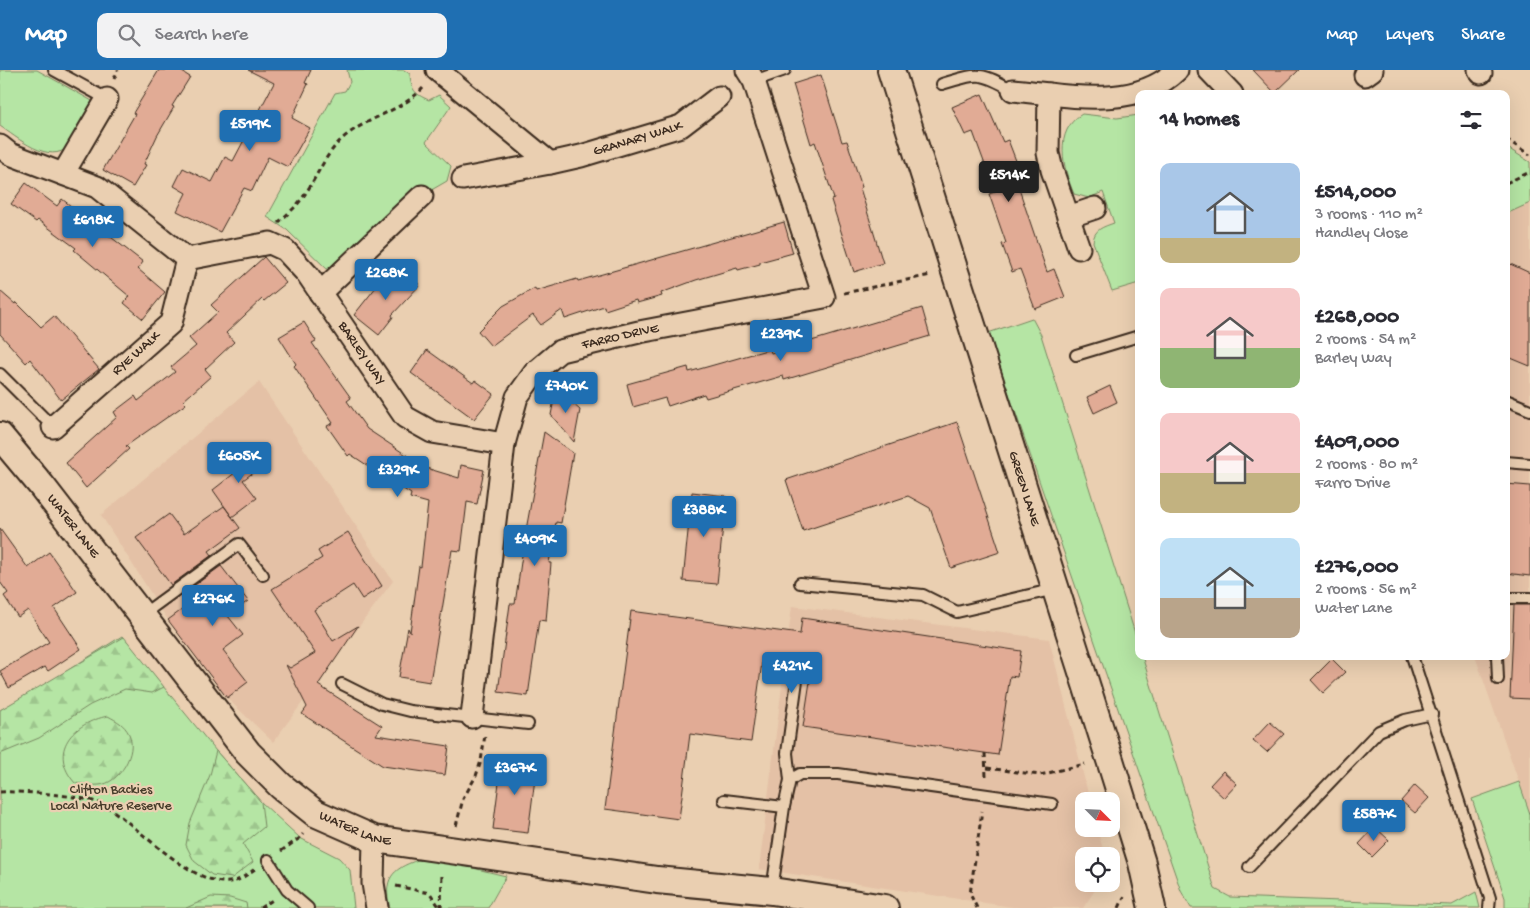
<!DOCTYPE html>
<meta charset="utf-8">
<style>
:root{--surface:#fff;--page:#f2f2f3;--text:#2b2b33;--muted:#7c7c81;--accent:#1f6fb2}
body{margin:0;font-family:"Gochi Hand",sans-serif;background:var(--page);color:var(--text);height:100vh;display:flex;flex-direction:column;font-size:19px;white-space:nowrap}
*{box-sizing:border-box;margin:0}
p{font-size:16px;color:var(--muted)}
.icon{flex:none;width:28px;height:28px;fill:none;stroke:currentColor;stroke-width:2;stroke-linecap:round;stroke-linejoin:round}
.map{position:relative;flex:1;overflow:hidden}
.side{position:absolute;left:1135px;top:20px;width:375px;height:570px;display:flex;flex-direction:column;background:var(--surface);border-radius:10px;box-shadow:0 5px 20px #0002}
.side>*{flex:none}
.needle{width:32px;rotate:114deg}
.buttons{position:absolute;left:1075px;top:722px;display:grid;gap:10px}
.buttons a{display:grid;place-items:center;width:45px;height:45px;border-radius:10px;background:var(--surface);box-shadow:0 5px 20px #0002;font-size:25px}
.price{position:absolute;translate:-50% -42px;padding:0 11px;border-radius:5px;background:var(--accent);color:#fff;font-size:16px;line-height:32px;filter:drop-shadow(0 1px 2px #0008)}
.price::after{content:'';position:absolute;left:50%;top:30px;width:15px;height:11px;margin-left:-8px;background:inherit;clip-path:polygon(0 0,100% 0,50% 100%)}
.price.selected{background:#222;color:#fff}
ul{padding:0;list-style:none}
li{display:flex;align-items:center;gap:15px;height:125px;padding:0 25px}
li span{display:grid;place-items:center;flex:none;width:140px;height:100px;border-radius:10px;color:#555}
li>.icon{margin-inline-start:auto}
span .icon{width:60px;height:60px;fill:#fffc;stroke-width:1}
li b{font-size:21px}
h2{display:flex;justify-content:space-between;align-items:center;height:60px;padding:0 25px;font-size:21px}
header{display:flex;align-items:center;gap:30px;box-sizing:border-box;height:70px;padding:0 25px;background:var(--accent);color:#fff}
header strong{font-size:24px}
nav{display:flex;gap:28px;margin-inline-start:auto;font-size:18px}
.search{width:350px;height:45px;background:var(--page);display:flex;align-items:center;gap:12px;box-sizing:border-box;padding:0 18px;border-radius:10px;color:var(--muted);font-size:19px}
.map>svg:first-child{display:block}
.built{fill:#e4c1a6}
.grass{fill:#b5e5a4;stroke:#788861}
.forest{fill:url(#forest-firs);stroke:#788861}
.building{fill:#e1ab95;stroke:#3b2a1e}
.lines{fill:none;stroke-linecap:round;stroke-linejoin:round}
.service-casing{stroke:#3b2a1e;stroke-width:14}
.minor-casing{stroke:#3b2a1e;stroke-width:25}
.tertiary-casing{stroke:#3b2a1e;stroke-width:30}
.path{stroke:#3b2a1e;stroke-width:3;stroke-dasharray:5 4;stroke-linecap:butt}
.service{stroke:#eacfb1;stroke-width:10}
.minor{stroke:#eacfb1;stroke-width:21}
.tertiary{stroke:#eacfb1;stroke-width:26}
.labels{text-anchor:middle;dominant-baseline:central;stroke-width:4.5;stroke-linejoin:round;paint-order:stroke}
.street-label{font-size:14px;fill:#3b2a1e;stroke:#eacfb1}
.park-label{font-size:14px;fill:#473d2b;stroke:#eacfb1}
</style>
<header>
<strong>Map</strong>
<div class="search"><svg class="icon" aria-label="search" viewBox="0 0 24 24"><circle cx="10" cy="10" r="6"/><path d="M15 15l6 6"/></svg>Search here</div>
<nav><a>Map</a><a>Layers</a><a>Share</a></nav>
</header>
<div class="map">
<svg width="1530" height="838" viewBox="0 0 1530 838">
<defs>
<pattern id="forest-firs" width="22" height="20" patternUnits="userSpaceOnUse" patternTransform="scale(1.25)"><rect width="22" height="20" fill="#b5e5a4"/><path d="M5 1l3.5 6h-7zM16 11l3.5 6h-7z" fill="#9dc58d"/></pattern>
</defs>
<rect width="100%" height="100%" fill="#eacfb1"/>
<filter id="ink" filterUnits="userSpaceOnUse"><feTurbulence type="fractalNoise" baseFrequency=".02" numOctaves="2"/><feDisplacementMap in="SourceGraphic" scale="10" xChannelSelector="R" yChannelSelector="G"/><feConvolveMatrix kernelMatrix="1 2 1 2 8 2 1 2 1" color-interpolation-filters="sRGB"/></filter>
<g filter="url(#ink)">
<path class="built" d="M1530 133V744L1475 586H1506V144Z
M259 312 393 511 273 672 227 628 168 550 101 445Z
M792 536 1049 569 1090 731H1084V759H1097L1105 786H1084V814H1099L1083 838H1019L759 799Z"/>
<path class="grass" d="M0 0H37L94 32C87 44 78 66 69 76 50 96 16 67 0 56Z
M347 0H404L410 4C411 19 414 24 429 30L439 25 451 36 426 72 451 96 447 111 402 137 363 167 332 204 287 160 267 147 335 23 345 21 350 12Z
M1082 44 1117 48 1139 45V213L1112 221 1093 172C1094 159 1103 157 1114 153L1103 122 1089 128 1074 124C1063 98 1053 61 1082 44Z
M1506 77 1530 92V133L1506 144Z
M1032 248 1041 265 1139 576V586H1142L1215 819 1230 827 1452 835 1476 822 1480 838H1191L1181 821 988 263Z
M122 566 216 681 261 732 300 768 339 788 350 800 354 838H0V640L35 621Z
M1519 712 1530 744V838H1505V828L1472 729Z
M418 790 452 793 506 806 488 838H390C383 810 391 799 418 790Z"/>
<path class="forest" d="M124 567 164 617 152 623 125 619 90 635 39 668 0 684V640Z
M108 646C117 651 124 654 129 664 138 682 119 714 99 715 91 716 83 714 75 713 47 681 73 653 108 646Z
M216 681 261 732 264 757 243 774 253 792 232 808 212 805 194 791 186 775 190 753 210 705Z
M211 827 230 828 246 833 247 838H186Z"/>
<path class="building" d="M159 0H179L190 7 172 36 174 37 157 66 144 94 146 95 133 117 103 100 135 44 133 43Z
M248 0H311L305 13 308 14 292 48 310 58 288 97 268 87 252 121 244 118 220 162 177 141 186 123 174 116 183 98 212 112 225 87 233 91 274 13Z
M1253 0H1299L1275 23Z
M821 5 842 72 847 71 862 117 860 118 883 193 854 202 831 130 834 129 815 72 811 74 793 14Z
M982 24 1003 72 1008 70 1018 96 1012 98 1047 202 1054 199 1065 227 1035 239 1020 199 1012 202 1002 174 1006 173 989 124 995 122 973 62 965 65 952 37Z
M26 113 57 136 62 129 143 192 138 199 165 222 143 249 124 233 129 226 74 180 76 178 38 150 36 152 11 134Z
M784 152 793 183 760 192V194L738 200 737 198 696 210 661 223 662 226 637 233 636 230 605 240 604 236 565 249 562 240 541 255 533 245 491 276 478 261 503 236 535 218 536 221 577 209 578 211Z
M264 187 286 213 264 231 262 229 226 263 234 272 205 299 211 306 183 331 186 334 126 376 129 379 86 418 66 393 117 347 114 342 135 326 138 331 175 302 171 297 196 276 189 268 218 242 211 235Z
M1506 192 1530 203V296L1506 286Z
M398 199 420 215 392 245 393 247 379 265 354 245 384 207 390 211Z
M0 221 15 234 16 232 41 257 54 246 99 299 61 330 30 289 26 293 0 264Z
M922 238 930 266 784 310 783 306 706 328 704 324 668 336 665 328 633 337 627 314 688 297 689 302 770 279 771 283Z
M304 252 316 271 312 273 351 328 347 331 367 359 426 398 459 408 461 395 484 400 477 434 467 432 461 481 452 480 430 612 399 607 408 558 410 562 419 496 421 497 428 433 410 428 411 424 350 384 348 386 327 356 333 353 294 296 296 294 279 267Z
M427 280 473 313 475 310 494 324 474 349 411 303Z
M1110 316 1117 332 1094 343 1087 327Z
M556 319 580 340 574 372 551 345Z
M957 352 1000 482 951 498 930 438 908 426 803 461 786 410Z
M544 362 573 383 561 453 556 452 549 493H551L546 551 539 550 528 626 498 622 510 534H515L524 471Z
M250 379 262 396 243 410 257 428 232 447 213 420 236 402 230 394Z
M1506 414 1530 416V506L1506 503Z
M692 422 726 426 717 514 683 511Z
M224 436 240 458 209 481 212 485 171 515 136 468 169 444 184 464Z
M0 459 28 498 49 482 77 522 54 538 81 579 48 601 45 597 9 618 0 601 49 572 28 540 18 547 4 526 8 523 0 512Z
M348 462 382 516 362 529 353 515 314 540 333 571 358 556 318 615 382 656 376 665 449 676 445 705 383 696 302 644 307 637 286 595 290 598 315 583 272 519 322 488 318 481Z
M221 496 248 531 228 546 243 565 223 580 248 612 227 628 168 550 187 536 180 526Z
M1514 535H1530V629L1510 628Z
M631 541 800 564 802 548 1021 581 1017 607 1010 606 998 685 803 657 813 592 763 585 751 672 690 664 679 749 605 739Z
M1332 589 1345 602 1323 623 1311 610Z
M1270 652 1284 664 1267 682 1253 670Z
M502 689 537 693 528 763 493 759Z
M1223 701 1237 714 1224 728 1210 715Z
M1415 715 1429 728 1415 743 1401 731Z
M1375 757 1389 770 1372 787 1359 774Z"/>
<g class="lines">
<defs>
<path id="service" d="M54 0 107 29
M754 11 785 0
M942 14C979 3 978 1 1013 20
M1076 285 1139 266
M0 304 53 357
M1506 330 1530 340
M1506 392 1530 394
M800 513 923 525 957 542 1055 519
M1506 528H1530
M142 545 239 474 263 505
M1412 586 1490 828 1489 838
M1497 586 1498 609
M342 614 382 634 410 641 528 654
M790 710 787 683 798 603
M724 730 784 737
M268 790 287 820 308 838
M1249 797 1379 661 1405 650 1432 644
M772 820 784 737 790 710 800 704H838L1052 734"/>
<g id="minor">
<path d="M437 0 550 93 463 109"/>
<path d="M1209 0 1232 24"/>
<path d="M1479 0 1481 3"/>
<path d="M1365 5 1372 0"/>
<path d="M1013 20C1066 25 1135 41 1177 0"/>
<path d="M1049 24 1048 83 1052 100 1079 178"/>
<path id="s1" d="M0 76 10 84 97 117 187 189 270 173 285 180 308 205 405 347 432 362 504 374"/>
<path id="s2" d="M550 93 581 86 681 56 719 27"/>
<path d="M63 104 107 29"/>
<path d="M1068 147 1095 138"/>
<path d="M320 223 422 126"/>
<path id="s3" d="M53 357 171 253 187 189"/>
<path id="s4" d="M472 647 504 374 517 327 535 302 560 281 639 262 824 227 754 11 747 0"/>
<path d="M374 769 373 813 377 838"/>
</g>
<g id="tertiary">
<path id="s5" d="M891 0 1110 690 1142 793 1152 838"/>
<path id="s6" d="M0 366 41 415 248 683 281 716 315 743 374 769 657 810 772 821 885 838"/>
</g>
</defs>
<use href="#service" class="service-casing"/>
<use href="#minor" class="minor-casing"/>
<use href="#tertiary" class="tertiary-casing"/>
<path class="path" d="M114 9 118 0
M1506 69 1530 85
M1506 113 1530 102
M278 153C285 146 294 139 300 131 316 111 323 86 343 68 369 46 402 41 423 18
M844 223 931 205
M985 683 986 707
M987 698 1040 705 1085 694
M0 722C22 721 88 725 106 736 137 755 197 822 235 811 242 809 249 803 255 799
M456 756 463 729 476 706 481 691 485 665
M281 781 300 768 303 764
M396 816 430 823 440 838
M260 838 274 829
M441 838 442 804
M977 838 970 824 982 741
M1119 838 1124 827"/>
<use href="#service" class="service"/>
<use href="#minor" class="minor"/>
<use href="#tertiary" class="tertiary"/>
</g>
</g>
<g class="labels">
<g class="street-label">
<text stroke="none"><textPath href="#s2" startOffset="91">GRANARY WALK</textPath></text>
<text stroke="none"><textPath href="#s4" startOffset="449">FARRO DRIVE</textPath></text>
<text stroke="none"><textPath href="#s3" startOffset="111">RYE WALK</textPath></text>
<text stroke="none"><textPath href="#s1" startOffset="451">BARLEY WAY</textPath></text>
<text stroke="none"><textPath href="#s5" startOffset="439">GREEN LANE</textPath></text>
<text stroke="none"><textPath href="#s6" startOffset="116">WATER LANE</textPath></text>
<text stroke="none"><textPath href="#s6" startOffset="536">WATER LANE</textPath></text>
</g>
<g class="park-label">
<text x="111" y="720">Clifton Backies<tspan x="111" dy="16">Local Nature Reserve</tspan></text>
</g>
</g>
</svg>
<div class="buttons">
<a><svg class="needle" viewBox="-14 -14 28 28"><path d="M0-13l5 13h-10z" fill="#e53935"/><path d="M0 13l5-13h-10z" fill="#7c7c81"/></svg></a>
<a><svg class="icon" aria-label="locate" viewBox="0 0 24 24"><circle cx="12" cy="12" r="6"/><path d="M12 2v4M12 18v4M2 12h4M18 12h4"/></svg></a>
</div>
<b class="price" style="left:250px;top:82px">£519K</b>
<b class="price selected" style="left:1009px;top:133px">£514K</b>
<b class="price" style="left:93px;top:178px">£618K</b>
<b class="price" style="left:386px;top:231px">£268K</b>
<b class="price" style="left:781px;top:292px">£239K</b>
<b class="price" style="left:566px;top:344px">£740K</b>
<b class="price" style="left:239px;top:414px">£605K</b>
<b class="price" style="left:398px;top:428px">£329K</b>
<b class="price" style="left:704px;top:468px">£388K</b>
<b class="price" style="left:535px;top:497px">£409K</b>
<b class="price" style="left:213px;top:557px">£276K</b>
<b class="price" style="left:792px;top:624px">£421K</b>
<b class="price" style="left:515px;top:726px">£367K</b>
<b class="price" style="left:1374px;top:772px">£587K</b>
<section class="side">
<h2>14 homes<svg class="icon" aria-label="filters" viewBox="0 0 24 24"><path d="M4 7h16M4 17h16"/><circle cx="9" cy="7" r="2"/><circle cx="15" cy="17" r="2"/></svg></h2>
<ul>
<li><span style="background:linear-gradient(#a9c7e8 75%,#c2b280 0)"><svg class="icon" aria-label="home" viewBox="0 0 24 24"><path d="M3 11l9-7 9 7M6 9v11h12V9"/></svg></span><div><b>£514,000</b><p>3 rooms · 110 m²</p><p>Handley Close</p></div></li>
<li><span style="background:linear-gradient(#f6c9c9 60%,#8fb573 0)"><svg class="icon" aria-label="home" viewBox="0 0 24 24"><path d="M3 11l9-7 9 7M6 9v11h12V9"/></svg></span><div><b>£268,000</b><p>2 rooms · 54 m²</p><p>Barley Way</p></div></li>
<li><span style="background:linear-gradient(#f6c9c9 60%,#c2b280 0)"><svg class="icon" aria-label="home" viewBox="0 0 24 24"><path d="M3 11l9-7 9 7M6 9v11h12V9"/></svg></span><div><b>£409,000</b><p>2 rooms · 80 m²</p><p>Farro Drive</p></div></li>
<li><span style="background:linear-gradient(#bfe0f5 60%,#b9a48a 0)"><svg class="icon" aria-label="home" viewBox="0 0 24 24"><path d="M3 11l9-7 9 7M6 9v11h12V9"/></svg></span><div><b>£276,000</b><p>2 rooms · 56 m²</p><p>Water Lane</p></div></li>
</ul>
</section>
</div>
